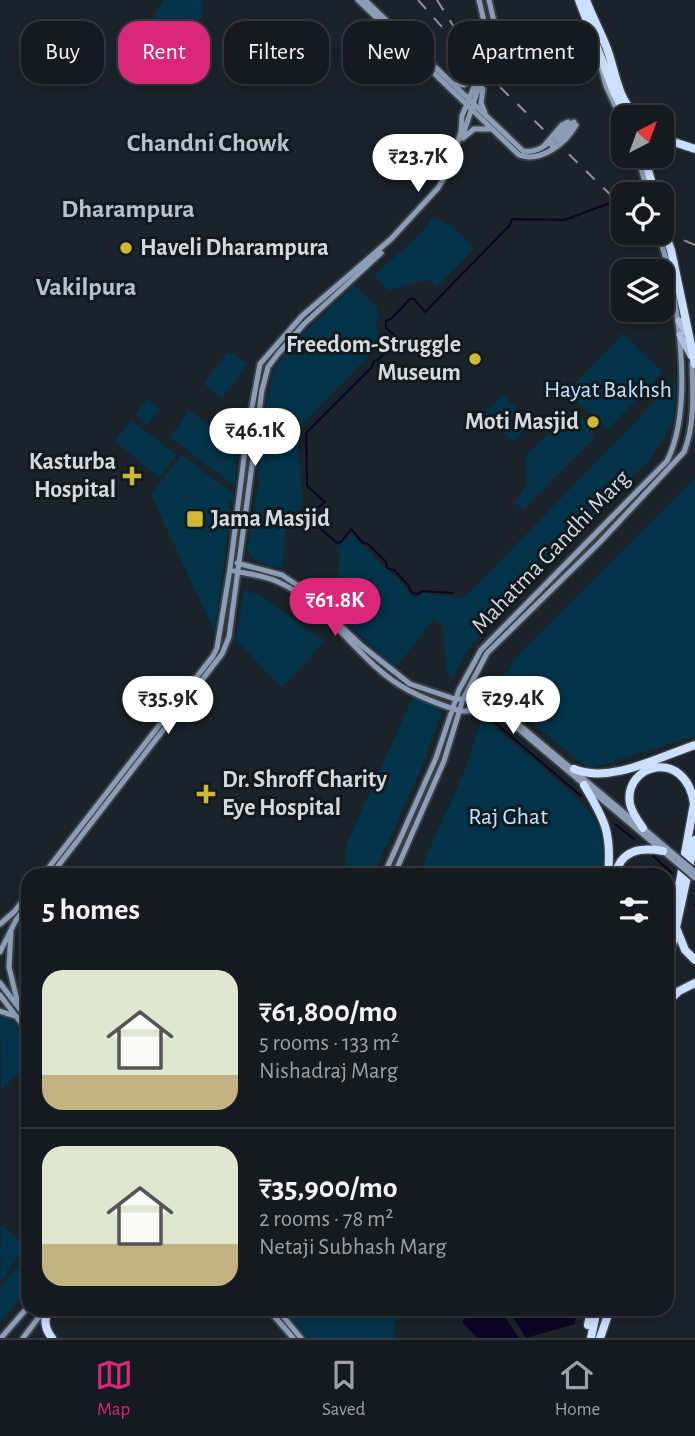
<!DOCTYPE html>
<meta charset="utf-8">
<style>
:root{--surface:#141a1f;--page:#21272c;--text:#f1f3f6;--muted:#9da1a4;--line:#33383d;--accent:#db2777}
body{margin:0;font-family:"Alegreya Sans",sans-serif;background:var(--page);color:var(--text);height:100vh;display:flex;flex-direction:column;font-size:26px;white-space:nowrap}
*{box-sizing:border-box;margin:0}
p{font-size:23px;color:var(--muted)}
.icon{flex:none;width:38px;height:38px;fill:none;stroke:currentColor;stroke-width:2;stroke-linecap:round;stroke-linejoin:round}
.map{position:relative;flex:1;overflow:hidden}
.details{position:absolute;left:21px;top:868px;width:653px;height:448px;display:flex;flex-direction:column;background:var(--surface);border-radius:21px;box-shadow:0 4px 10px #0003,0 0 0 2px var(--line)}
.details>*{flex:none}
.hud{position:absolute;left:21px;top:21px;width:654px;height:63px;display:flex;gap:14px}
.needle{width:46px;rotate:41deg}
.fabs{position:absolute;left:611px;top:105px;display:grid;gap:14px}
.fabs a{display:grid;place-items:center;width:63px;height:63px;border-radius:14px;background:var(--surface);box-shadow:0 4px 10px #0003,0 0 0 2px var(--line);font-size:35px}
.price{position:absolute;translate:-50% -60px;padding:0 16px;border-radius:24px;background:#fff;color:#222;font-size:23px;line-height:46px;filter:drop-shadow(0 2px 4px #0008)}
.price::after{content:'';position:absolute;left:50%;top:42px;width:21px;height:16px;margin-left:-10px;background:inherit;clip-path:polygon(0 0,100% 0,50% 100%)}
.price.current{background:var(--accent);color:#fff}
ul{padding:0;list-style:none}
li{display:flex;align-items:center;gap:21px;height:175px;padding:0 21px}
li+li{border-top:2px solid var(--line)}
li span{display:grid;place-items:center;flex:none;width:196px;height:140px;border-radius:21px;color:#555}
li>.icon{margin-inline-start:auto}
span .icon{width:84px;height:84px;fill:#fffc;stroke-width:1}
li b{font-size:30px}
h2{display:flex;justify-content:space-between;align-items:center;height:84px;padding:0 21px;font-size:30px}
.chip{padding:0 24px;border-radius:21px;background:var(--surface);box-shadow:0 4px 10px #0003,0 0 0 2px var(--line);font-size:24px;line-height:63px}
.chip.current{background:var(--accent);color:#fff}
.tabs{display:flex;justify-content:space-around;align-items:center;height:98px;border-top:2px solid var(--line);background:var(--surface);font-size:19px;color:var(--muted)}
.tabs a{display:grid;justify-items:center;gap:4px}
.tabs .current{color:var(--accent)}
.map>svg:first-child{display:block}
.green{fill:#023348}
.water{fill:#0b0523}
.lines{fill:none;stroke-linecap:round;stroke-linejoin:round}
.stream{stroke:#0b0523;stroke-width:2}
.secondary-casing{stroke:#384046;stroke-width:9}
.primary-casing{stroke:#384046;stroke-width:10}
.highway-casing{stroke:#384046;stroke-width:11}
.secondary{stroke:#8d9db6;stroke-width:5}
.primary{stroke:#abbfe1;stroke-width:7}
.highway{stroke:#cbdfff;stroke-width:8}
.rail{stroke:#8d9498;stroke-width:2;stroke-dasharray:12 12;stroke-linecap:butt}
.secondary-bridge-casing{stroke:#384046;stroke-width:9;stroke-linecap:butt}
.secondary-bridge{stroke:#8d9db6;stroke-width:5}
.poi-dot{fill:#d0b736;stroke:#111a1f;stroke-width:2.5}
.labels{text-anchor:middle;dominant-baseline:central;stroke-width:6;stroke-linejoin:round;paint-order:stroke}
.poi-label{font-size:24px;font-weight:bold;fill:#d3d9dc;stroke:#111a1f;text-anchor:start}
.park-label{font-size:24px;fill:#bce6fe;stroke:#111a1f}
.street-label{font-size:24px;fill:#d3d9dc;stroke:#111a1f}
.neighbourhood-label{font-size:26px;font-weight:bold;fill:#b7c3ca;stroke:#111a1f}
</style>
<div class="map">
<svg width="695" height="1338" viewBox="0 0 695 1338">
<rect width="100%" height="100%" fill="#1a2329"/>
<path class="green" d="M164 0H202L203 16 166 54 143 34Z
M433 217 454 227 473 249 437 287 429 280C414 282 402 285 389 291L374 276 423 231Z
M354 285 377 308 379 316 376 326 382 342 299 428 298 442 303 505 286 525 282 569 255 561 247 550 260 476 257 475 266 405 271 376 276 366 290 346Z
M623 334 663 372 607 430 567 392Z
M228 351 247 364 222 398 204 384Z
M677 379 673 422 650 459 482 632 463 657 453 679 446 670 443 627 434 619 395 669 324 601 337 586 340 555 335 549 351 534C365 546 378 563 394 575 403 581 405 594 417 597L423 593 464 598Z
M503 395 531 423 513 442 484 414Z
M147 399 160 409 147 425 135 415Z
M572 409 592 428 589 431 595 437 523 510 514 502C528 488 529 476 525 457Z
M189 410 222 435 239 436 235 486 170 437Z
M131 420 176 455 159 477 115 442Z
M181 455 234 494 233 502 229 501 228 509 231 510 215 633 151 495Z
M695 478V736L589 769 521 714 528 704 521 697 493 693 519 654Z
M244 590 259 595 325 641 282 688 236 640Z
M413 697 438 708 441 714 423 764 373 875H338L345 865 346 845Z
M482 718C505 737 591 804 599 826 604 840 603 860 602 875H418L465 770Z
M0 1014 12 1019 28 1041V1064L1 1090Z
M1 1225 26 1246 1 1281 0 1267 3 1263 0 1261Z
M18 1265 28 1273V1289L0 1322V1288Z
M280 1309H398L394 1331 396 1338H305Z"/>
<path class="water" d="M471 1309H500L519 1338H477L462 1322Z
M508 1309H576L575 1324 526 1338Z"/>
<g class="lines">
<path class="stream" d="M452 593 422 591 418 594 412 593 408 585 394 570 387 568 386 562 368 544 363 543 351 529 341 542 337 543 313 522 312 513 325 502 307 486 306 433 372 367 374 361 378 360 399 339 386 328V321L391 319 410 299H414L425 312 510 225 512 219 565 220 623 198
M486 715 581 796
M615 824 634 839
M653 856 672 873
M694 905 695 906"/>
<defs>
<path id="secondary" d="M358 0 519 155C541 163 566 143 576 125
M365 0 523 151C544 155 557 132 574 122
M600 64 606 86 623 123
M473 83 486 50
M454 84 464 85 473 78
M483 89 481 103 485 113
M479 90 496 60 499 45
M462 138 481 80 498 39 489 0
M463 138 474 129H492
M544 146 562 125 568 122
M552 146 573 126
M638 156 648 194
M237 563 282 575 300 587 362 646 410 684 455 699 480 698 492 702 635 822
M234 571C248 574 263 575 276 581 329 603 357 663 408 690 423 698 441 705 457 710 476 715 481 702 503 716L676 862
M643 828 677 857
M43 875 213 656 217 648 230 569 247 434 260 364 302 316 391 239 438 188 447 173 461 132 462 116 490 47 479 0
M51 875 222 654 229 637 262 390 268 367 277 355 304 324 381 253
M384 875 436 758 459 690 481 650 667 461C695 406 678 291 658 233
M394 875 444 761 463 699 487 653 599 543 684 452C695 425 693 392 692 363
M0 924 14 912 28 894
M11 931 9 967 18 1004
M0 952 16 920 28 904
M0 983 28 1020
M0 995 28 1032
M0 1011 18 1017
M268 1309 293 1338
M277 1309 301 1338
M1 1338 28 1307
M23 1338 45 1309"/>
<path id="primary" d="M679 321 687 333
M680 335 691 356"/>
<path id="highway" d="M579 0 614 92 627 117
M586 0C592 16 600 31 606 46 616 71 616 97 637 117
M662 138 695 149
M644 156 655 194
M662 211V213
M662 225 671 250 695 364
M574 769C610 784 659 757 695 745
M584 785C605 820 612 833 608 875
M643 828C638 821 632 813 630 804 623 764 686 747 694 804
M615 875C621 850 640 847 663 851
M677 930 685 950 695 960
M667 937 680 881 695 798
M667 969 695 840
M667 1002 679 991 695 983
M49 1309C43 1319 45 1329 52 1338
M588 1325 591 1309
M591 1338 597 1309
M600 1338 610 1309"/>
</defs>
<use href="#secondary" class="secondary-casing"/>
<use href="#primary" class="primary-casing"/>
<use href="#highway" class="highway-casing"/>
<use href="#secondary" class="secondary"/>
<use href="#primary" class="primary"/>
<use href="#highway" class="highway"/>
<path class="rail" d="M418 0 466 54 623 207
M437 0 454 27
M662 231 695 245"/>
<defs>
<path id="secondary-bridge" d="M677 857 695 872
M676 862 695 878"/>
</defs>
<use href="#secondary-bridge" class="secondary-bridge-casing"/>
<use href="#secondary-bridge" class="secondary-bridge"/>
</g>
<g class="poi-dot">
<circle cx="126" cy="248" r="7"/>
<circle cx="475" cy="359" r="7"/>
<circle cx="593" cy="422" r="7"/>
<path d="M128.5 465.5h7v7h7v7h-7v7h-7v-7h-7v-7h7z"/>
<rect x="186" y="510" width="18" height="18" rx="3.5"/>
<path d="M202.5 783.5h7v7h7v7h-7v7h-7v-7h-7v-7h7z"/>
</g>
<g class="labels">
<g class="poi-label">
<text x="140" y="248">Haveli Dharampura</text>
<text x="461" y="345" text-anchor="end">Freedom-Struggle<tspan x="461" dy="28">Museum</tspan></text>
<text x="579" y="422" text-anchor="end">Moti Masjid</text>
<text x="116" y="462" text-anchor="end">Kasturba<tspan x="116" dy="28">Hospital</tspan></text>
<text x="211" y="519">Jama Masjid</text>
<text x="222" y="780">Dr. Shroff Charity<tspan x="222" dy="28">Eye Hospital</tspan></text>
</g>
<g class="park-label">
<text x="608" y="390">Hayat Bakhsh</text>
<text x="508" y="817">Raj Ghat</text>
</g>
<g class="street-label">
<text transform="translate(551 552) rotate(-46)">Mahatma Gandhi Marg</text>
</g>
<g class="neighbourhood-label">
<text x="208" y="143">Chandni Chowk</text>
<text x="128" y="209">Dharampura</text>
<text x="86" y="287">Vakilpura</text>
</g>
</g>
</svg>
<div class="fabs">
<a><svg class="needle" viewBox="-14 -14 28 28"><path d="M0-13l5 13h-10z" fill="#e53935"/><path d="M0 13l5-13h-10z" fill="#9da1a4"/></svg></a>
<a><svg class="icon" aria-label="locate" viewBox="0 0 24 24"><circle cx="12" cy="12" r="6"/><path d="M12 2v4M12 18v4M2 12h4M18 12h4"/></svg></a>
<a><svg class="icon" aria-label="layers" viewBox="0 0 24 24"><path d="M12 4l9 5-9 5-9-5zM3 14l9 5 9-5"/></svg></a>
</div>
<b class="price" style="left:418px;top:194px">₹23.7K</b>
<b class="price" style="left:255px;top:468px">₹46.1K</b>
<b class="price current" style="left:335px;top:638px">₹61.8K</b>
<b class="price" style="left:168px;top:736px">₹35.9K</b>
<b class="price" style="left:513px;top:736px">₹29.4K</b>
<div class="hud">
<a class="chip">Buy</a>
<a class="chip current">Rent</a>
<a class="chip">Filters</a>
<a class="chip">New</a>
<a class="chip">Apartment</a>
</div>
<section class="details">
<h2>5 homes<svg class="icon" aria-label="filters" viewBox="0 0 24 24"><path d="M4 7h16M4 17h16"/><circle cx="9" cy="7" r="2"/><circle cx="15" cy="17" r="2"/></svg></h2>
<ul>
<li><span style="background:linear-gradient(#dfe7d0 75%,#c2b280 0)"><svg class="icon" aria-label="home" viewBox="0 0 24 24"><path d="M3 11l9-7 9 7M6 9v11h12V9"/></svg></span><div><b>₹61,800/mo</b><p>5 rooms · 133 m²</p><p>Nishadraj Marg</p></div></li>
<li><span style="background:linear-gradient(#dfe7d0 70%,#c2b280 0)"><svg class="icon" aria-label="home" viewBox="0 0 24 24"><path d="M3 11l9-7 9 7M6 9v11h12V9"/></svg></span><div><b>₹35,900/mo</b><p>2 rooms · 78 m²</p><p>Netaji Subhash Marg</p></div></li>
</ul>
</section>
</div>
<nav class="tabs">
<a class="current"><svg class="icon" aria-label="map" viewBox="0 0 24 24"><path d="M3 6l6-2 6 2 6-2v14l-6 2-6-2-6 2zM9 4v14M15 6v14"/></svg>Map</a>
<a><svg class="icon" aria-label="saved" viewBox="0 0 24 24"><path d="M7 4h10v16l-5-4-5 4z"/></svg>Saved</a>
<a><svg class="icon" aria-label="home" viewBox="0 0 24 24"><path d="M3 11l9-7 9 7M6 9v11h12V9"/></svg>Home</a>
</nav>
